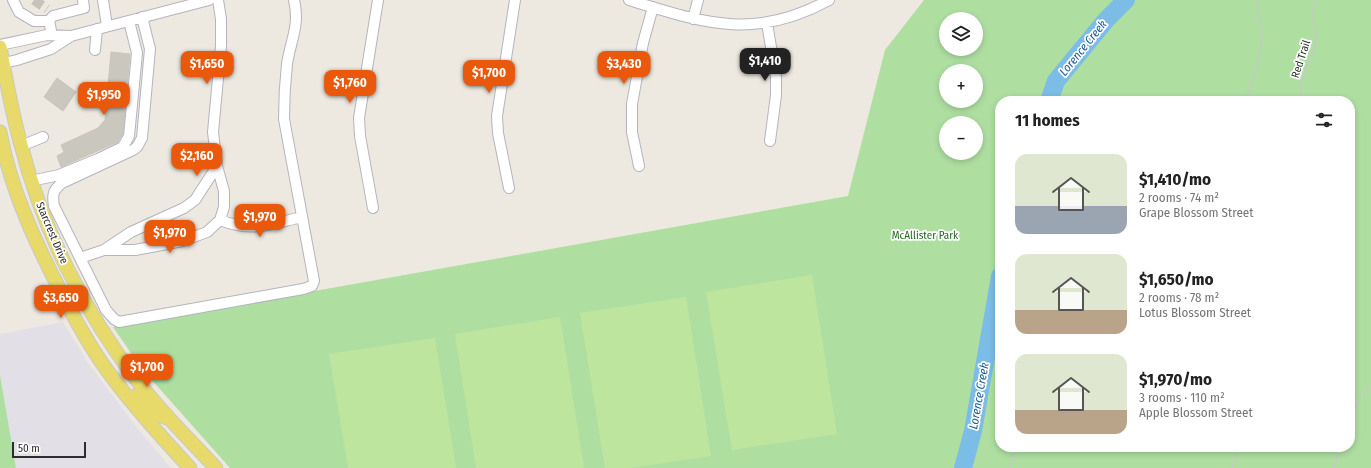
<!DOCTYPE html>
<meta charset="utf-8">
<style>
:root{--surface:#fff;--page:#f6f6f6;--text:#222;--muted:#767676;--accent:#ea580c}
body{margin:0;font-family:"Fira Sans Condensed",sans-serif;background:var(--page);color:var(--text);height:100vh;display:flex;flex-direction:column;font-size:15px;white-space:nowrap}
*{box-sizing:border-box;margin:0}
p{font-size:13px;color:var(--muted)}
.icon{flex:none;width:22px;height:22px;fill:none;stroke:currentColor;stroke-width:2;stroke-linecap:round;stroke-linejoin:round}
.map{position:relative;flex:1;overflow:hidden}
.details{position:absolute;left:995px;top:96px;width:360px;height:356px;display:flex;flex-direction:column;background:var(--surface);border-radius:16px;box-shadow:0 2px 6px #0003}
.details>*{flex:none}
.tools{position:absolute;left:939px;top:12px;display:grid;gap:8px}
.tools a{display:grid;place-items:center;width:44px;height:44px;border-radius:50%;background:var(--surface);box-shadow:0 2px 6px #0003;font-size:20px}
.scale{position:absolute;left:12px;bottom:10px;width:74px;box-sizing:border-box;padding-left:4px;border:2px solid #2d2d2d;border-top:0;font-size:11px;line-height:14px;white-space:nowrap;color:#2d2d2d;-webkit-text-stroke:3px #fff;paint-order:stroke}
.price{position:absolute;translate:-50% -34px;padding:0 9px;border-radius:8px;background:var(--accent);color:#fff;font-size:13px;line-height:26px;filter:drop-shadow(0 1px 2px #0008)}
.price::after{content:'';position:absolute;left:50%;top:24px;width:12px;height:9px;margin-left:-6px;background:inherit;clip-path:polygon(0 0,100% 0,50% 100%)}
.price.active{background:#222;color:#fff}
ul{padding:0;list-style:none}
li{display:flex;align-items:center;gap:12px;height:100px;padding:0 20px}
li span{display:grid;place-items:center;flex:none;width:112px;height:80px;border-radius:12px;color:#555}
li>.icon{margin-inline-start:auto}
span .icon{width:48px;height:48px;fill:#fffc;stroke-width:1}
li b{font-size:17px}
h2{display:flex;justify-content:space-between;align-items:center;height:48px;padding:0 20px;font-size:17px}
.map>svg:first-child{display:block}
.industrial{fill:#e2e0e6}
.green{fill:#aedfa1;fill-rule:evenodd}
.pitch{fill:#bee59e}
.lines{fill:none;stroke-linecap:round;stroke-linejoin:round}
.river{stroke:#7bbde7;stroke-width:18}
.building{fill:#c9c7be;stroke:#c9c5ba}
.minor-tunnel{stroke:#c7c3bc;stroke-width:10;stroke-dasharray:10 5;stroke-linecap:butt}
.minor-casing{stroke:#b3b4bf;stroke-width:12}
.major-casing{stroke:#c8c8c8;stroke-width:15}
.path{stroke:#c8c8c8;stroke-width:2;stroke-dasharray:3 2;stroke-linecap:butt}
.minor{stroke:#fff;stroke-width:10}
.major{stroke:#e7da6b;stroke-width:13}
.labels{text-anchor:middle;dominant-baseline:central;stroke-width:3.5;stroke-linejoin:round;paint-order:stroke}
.street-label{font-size:11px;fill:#2d2d2d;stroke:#fff}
.park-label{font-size:11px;fill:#266620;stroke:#fff}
.water-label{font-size:12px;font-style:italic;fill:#175b96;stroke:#fff}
</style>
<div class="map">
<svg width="1371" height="468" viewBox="0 0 1371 468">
<rect width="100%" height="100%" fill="#ede9e0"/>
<path class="industrial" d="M63 322 88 363 138 429 171 468H16L0 375V334Z"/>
<path class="green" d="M924 0H1371V468H230L142 369 113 327 848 196 885 50ZM946 19H976V49H946ZM946 71H976V101H946ZM1000 101H1350V447H1000ZM946 123H976V153H946Z
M0 375 16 468H0Z"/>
<path class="pitch" d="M812 275 837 434 732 450 706 292Z
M686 297 711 456 630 468H605L580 313Z
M560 317 584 468H476L455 334Z
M435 338 456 468H348L329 354Z"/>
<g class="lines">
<path class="river" d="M1049 101 1056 81 1106 20 1126 0
M963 468 973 431 1000 276"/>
</g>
<path class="building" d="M111 52 130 54 123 134 118 142 61 167 57 156 64 152 61 145 98 128 105 120Z
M57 78 76 92 63 111 44 97Z"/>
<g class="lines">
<path class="minor-tunnel" d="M34 0 47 9"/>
<defs>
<path id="minor" d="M13 0 19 12 34 21H49
M103 0 107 26
M629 0C704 23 754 41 829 0
M142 17 150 49 142 138 137 147 133 150 62 183C53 190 52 195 54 206L106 310 114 319 119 322 303 289 312 286 314 281 284 119C284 101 285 82 287 64 291 39 300 25 294 0
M693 19 698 0
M767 23 776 77V95L770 141
M52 35 49 21 53 16 84 8 83 0
M0 45 47 35 71 36 209 0
M95 50 97 29
M0 64 17 60 51 49 71 36
M21 146 43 137
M639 166 632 132V104L643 43 653 7
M31 181 59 175 98 159 123 147 129 136 137 53 129 21
M509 188 498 133 497 116 515 0
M373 208 360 136 359 118 378 0
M220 220C253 233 270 224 302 217
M104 250H135L183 241 207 232 220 220 224 207V191L217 166 213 132 221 46V19L218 0
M80 258 104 250 131 232 184 208 195 200 217 166"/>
<path id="major" d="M0 47C6 80 12 113 21 145 43 231 85 313 139 383 162 413 190 440 216 468
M0 132C10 187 34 240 60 290 76 322 93 353 115 381 138 411 164 440 190 468
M137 395 152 413 170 419"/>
</defs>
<use href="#minor" class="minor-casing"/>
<use href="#major" class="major-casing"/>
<path class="path" d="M1245 101 1258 65 1262 35 1257 4 1254 0
M1302 101 1301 98V81L1309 67 1317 35 1312 13 1317 0
M1350 415 1367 390 1371 388
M1010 468 1018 447
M1232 468 1236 458 1235 447
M1335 468 1338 447"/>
<use href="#minor" class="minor"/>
<use href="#major" class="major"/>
</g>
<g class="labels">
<g class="street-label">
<text transform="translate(1301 59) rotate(-72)">Red Trail</text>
<text transform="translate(52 233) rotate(67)">Starcrest Drive</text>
</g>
<g class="park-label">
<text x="925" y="235">McAllister Park</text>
</g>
<g class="water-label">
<text transform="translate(1083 48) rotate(-51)">Lorence Creek</text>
<text transform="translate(979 396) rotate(-80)">Lorence Creek</text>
</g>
</g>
</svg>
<div class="tools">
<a><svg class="icon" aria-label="layers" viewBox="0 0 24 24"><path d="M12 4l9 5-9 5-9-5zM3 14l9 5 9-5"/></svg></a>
<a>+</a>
<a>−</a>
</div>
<div class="scale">50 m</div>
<b class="price active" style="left:765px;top:82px">$1,410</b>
<b class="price" style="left:207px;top:85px">$1,650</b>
<b class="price" style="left:624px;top:85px">$3,430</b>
<b class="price" style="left:489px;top:94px">$1,700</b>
<b class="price" style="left:350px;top:104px">$1,760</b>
<b class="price" style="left:104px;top:116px">$1,950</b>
<b class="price" style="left:197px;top:177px">$2,160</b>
<b class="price" style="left:260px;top:238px">$1,970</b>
<b class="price" style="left:170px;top:254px">$1,970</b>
<b class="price" style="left:61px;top:319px">$3,650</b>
<b class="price" style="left:147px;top:388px">$1,700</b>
<section class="details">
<h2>11 homes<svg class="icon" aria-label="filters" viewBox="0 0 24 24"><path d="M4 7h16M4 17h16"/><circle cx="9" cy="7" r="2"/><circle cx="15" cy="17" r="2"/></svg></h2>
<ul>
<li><span style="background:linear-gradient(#dfe7d0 65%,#9aa5b1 0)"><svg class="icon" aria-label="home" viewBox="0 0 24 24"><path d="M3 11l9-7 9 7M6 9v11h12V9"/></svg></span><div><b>$1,410/mo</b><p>2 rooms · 74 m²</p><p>Grape Blossom Street</p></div></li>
<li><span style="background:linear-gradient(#dfe7d0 70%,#b9a48a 0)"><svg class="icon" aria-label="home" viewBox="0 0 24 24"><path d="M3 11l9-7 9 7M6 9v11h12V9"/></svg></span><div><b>$1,650/mo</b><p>2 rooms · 78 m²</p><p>Lotus Blossom Street</p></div></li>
<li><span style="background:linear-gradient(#dfe7d0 70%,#b9a48a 0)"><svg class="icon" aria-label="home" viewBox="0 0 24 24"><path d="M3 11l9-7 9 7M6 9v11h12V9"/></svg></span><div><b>$1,970/mo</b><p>3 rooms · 110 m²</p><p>Apple Blossom Street</p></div></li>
</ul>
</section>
</div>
